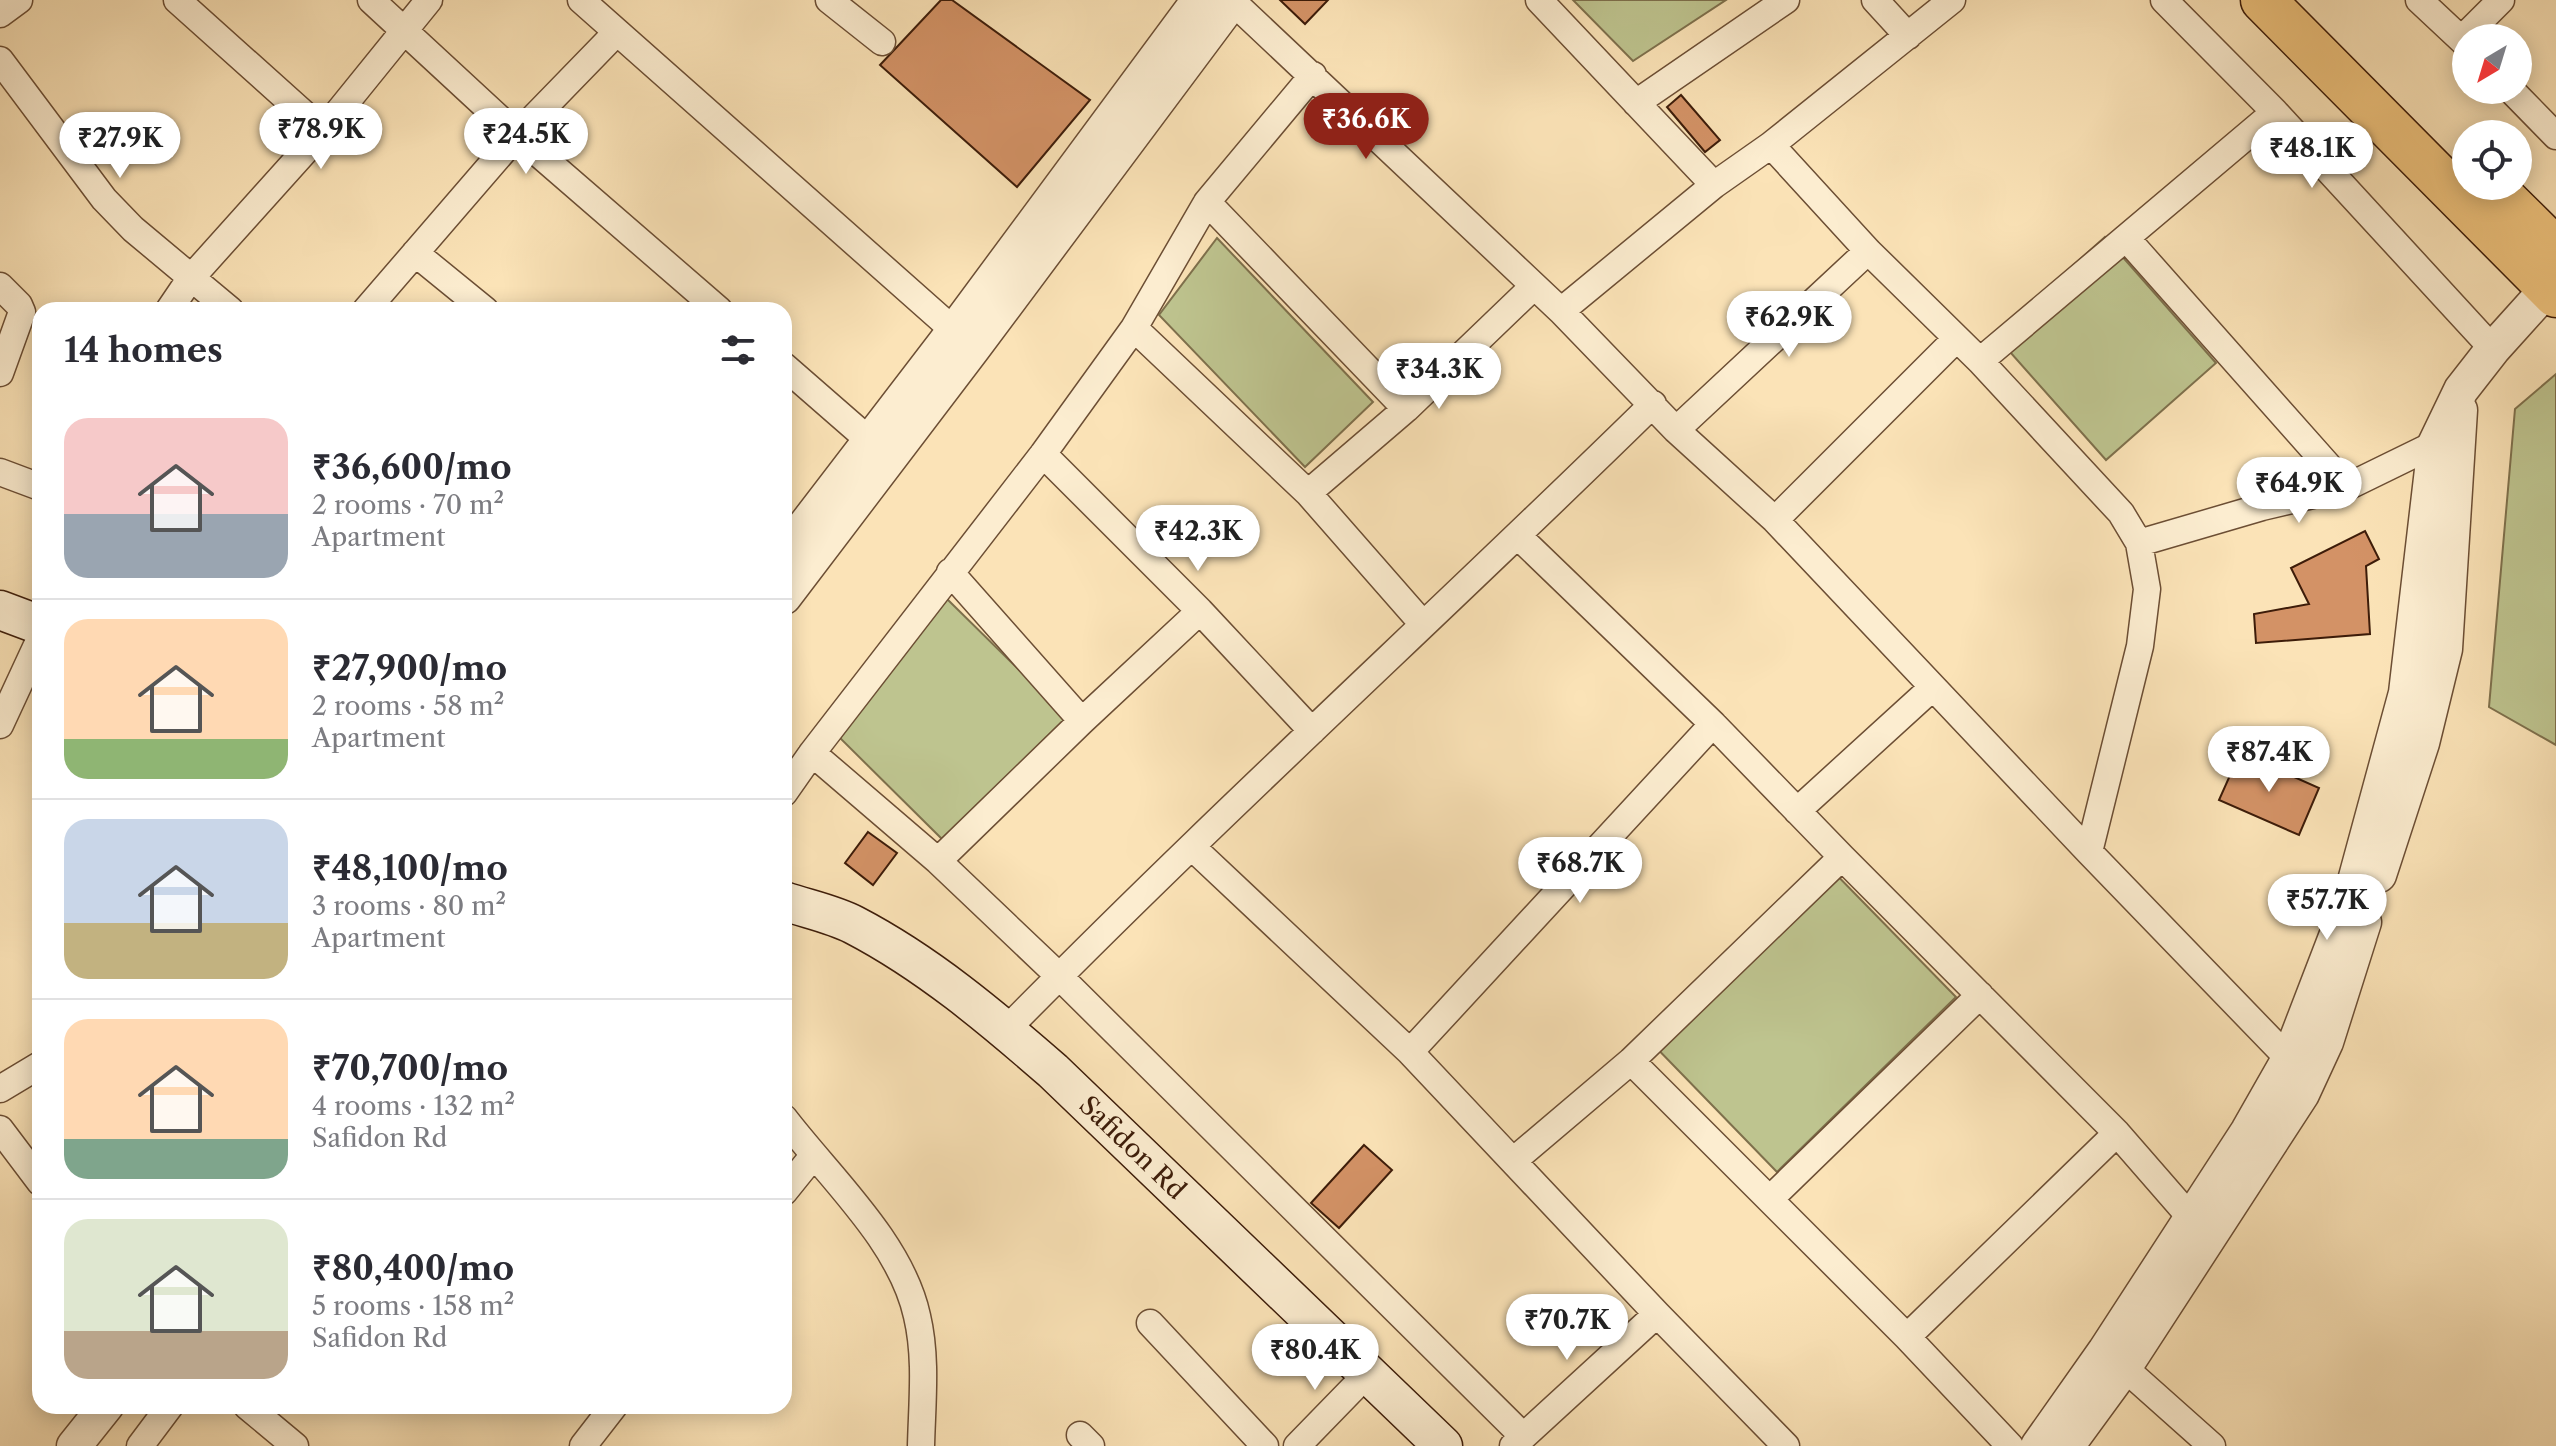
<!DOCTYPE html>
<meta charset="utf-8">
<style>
:root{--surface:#fff;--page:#f2f2f3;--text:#2b2b33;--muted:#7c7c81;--line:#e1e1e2;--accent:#8f2418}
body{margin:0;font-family:"Libre Caslon Text",serif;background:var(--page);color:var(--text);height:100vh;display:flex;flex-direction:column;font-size:30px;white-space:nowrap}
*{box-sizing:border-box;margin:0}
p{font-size:26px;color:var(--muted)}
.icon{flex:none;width:44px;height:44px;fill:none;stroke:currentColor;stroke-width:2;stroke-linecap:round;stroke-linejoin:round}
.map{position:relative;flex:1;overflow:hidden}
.side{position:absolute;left:32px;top:302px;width:760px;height:1112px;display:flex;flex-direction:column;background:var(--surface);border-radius:24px;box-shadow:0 4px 20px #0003}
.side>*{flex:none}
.needle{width:52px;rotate:218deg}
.fabs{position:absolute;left:2452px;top:24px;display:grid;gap:16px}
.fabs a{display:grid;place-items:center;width:80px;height:80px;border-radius:50%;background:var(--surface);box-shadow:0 4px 20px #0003;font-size:40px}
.price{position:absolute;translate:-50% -68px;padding:0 18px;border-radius:28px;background:#fff;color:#222;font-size:26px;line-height:52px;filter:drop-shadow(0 2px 4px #0008)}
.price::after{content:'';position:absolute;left:50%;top:48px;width:24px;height:18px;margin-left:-12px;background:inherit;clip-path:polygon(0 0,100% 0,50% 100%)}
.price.current{background:var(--accent);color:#fff}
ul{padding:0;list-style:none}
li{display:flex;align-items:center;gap:24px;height:200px;padding:0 32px}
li+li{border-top:2px solid var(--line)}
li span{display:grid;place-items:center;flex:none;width:224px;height:160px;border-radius:24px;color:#555}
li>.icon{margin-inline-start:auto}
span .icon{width:96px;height:96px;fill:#fffc;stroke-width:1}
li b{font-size:34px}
h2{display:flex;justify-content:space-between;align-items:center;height:96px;padding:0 32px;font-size:34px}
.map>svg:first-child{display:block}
.green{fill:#bec48f;stroke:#7e704c;stroke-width:2}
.building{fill:#d39266;stroke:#3d1c09;stroke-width:2}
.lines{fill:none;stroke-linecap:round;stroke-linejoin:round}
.minor-casing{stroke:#6c4e34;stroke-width:29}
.tertiary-casing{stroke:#6c4e34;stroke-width:37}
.secondary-casing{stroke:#3d1c09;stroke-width:41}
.trunk-casing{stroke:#3d1c09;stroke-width:47}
.minor{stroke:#fcedd0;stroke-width:26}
.tertiary{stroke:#fcedd0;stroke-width:34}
.secondary{stroke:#fcedd0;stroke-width:38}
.trunk{stroke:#eec27c;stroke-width:44}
.labels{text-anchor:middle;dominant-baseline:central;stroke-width:7;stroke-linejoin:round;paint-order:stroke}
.street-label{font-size:26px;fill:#3d1c09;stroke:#fcedd0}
</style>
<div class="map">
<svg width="2556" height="1446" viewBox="0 0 2556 1446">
<rect width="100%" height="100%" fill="#fbe3b7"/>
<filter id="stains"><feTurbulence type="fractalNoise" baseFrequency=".0025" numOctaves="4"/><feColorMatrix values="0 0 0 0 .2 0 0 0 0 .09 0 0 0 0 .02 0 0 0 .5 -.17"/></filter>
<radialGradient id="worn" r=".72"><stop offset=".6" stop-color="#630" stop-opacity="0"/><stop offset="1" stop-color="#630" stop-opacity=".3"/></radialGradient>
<path class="green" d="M1573 0H1726L1633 61Z
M2105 237 2216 363 2106 460 1995 335Z
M1217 238 1373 402 1305 467 1159 315Z
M2556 374V745L2489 707 2515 409Z
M944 596 1067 717 944 841 838 736Z
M1822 860 1956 997 1777 1172 1643 1034Z"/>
<path class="building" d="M941 0H952L1090 100 1017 187 880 65Z
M1280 0H1328L1305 24Z
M1681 95 1720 140 1705 152 1667 107Z
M2365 531 2379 559 2366 566 2370 634 2256 643 2254 614 2309 604 2291 568Z
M2240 753 2319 788 2299 835 2219 800Z
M868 832 897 853 873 885 845 863Z
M1364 1145 1392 1170 1339 1228 1311 1203Z"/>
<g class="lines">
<defs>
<path id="minor" d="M177 0 323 131
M371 0 517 135 719 310
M581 0 968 343
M829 0 882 42
M1231 0 1561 311 1676 430 1775 520 2089 852 2289 1059 2303 1067
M1539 0 1714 185
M1875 0 1908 36
M2164 0 2275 112 2493 349
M2419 0 2466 44
M0 14 19 0
M2462 39 2501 0
M0 60 104 199 133 229 230 310
M2511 90 2556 136
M1636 103 1786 0
M1771 145 1868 251 1980 361 2121 513 2139 543 2147 589 2140 646 2089 852
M1207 202 1406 409
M2127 239 2347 487
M415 253 485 310
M0 286 19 305 22 312 0 373
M169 310 190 279 323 131 429 0
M366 310 517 135 616 33
M1561 311 1714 185 1771 145 1952 0
M1134 328 1308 493 1422 623
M1980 361 2275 112
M784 366 870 441
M1676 430 1868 251
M1043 454 1200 611 1312 731
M0 472 40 487
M1308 493 1406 409 1533 287
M1775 520 1956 339
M1518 536 1713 724 1842 857 2117 1133 2191 1218
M2139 543 2262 507 2347 487 2435 444
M950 572 1082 721
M0 725 38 643
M812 753 938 861 1059 976 1523 1436
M784 793 812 753 1043 454 1134 328 1207 202 1313 75
M1797 811 1932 688
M1192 847 1410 1052 1657 1314 1786 1446
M938 861 1082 721 1200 611
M1006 1030C1216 816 1439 614 1653 404
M1410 1052 1713 724
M1631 1061 1907 1337 2010 1446
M0 1089 40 1065
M784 1118C829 1177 901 1242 917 1316 927 1358 922 1403 921 1446
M0 1129 40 1182
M1513 1161 1631 1061 1842 857
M784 1192 813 1156
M1771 1198 1980 995
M1150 1323 1265 1446
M1907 1337 2117 1133
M2111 1356 2212 1446
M247 1406 295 1446
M1080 1435 1091 1446
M140 1446 170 1406
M583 1446 614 1406
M1297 1446 1369 1372
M1513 1446 1657 1314"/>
<path id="tertiary" d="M784 553 954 331 1199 0
M784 597 974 347 1233 0
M2379 875 2422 743 2445 649 2460 410
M74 1446 106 1406
M2038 1446 2105 1351 2248 1131 2289 1059 2349 903 2406 693 2435 444 2461 390 2493 349 2556 279
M2067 1446 2124 1368 2302 1094 2326 1042 2364 922"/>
<g id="secondary">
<path d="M0 610 40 625"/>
<path id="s1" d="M784 901C807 909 833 914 854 925 927 963 991 1017 1053 1071L1443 1446"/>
</g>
<path id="trunk" d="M2263 0 2556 295
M2491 186 2556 250"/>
</defs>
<use href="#minor" class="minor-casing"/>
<use href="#tertiary" class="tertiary-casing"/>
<use href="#secondary" class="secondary-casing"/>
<use href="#trunk" class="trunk-casing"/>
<use href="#minor" class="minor"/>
<use href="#tertiary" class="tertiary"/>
<use href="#secondary" class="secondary"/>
<use href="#trunk" class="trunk"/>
</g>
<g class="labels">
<g class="street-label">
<text stroke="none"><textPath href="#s1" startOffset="432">Safidon Rd</textPath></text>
</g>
</g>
<rect width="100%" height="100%" filter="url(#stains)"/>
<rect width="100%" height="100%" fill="url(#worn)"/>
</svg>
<div class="fabs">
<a><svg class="needle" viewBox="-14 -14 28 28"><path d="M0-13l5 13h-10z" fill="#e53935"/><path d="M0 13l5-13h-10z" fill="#7c7c81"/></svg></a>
<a><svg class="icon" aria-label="locate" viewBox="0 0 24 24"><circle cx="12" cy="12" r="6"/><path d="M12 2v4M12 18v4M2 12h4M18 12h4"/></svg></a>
</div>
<b class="price current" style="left:1366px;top:161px">₹36.6K</b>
<b class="price" style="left:321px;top:171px">₹78.9K</b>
<b class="price" style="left:526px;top:176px">₹24.5K</b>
<b class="price" style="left:120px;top:180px">₹27.9K</b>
<b class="price" style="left:2312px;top:190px">₹48.1K</b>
<b class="price" style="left:1789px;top:359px">₹62.9K</b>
<b class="price" style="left:1439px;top:411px">₹34.3K</b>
<b class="price" style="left:2299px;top:525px">₹64.9K</b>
<b class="price" style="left:1198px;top:573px">₹42.3K</b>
<b class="price" style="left:2269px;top:794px">₹87.4K</b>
<b class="price" style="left:1580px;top:905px">₹68.7K</b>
<b class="price" style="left:2327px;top:942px">₹57.7K</b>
<b class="price" style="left:1567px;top:1362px">₹70.7K</b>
<b class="price" style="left:1315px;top:1392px">₹80.4K</b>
<section class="side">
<h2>14 homes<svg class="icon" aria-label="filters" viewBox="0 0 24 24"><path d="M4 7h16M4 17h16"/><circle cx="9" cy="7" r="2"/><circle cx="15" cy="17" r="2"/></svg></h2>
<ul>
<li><span style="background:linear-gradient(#f6c9c9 60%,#9aa5b1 0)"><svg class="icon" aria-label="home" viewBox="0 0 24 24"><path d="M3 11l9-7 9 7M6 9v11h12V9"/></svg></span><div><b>₹36,600/mo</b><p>2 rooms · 70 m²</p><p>Apartment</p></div></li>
<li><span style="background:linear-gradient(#ffd9b3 75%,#8fb573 0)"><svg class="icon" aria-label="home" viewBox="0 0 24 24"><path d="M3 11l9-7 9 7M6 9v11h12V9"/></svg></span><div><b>₹27,900/mo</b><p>2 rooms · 58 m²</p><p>Apartment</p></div></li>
<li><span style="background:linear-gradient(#c9d6e8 65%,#c2b280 0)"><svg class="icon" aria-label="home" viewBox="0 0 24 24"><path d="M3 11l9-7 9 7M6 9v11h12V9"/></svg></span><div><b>₹48,100/mo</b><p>3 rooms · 80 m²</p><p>Apartment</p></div></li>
<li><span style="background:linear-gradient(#ffd9b3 75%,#7fa58c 0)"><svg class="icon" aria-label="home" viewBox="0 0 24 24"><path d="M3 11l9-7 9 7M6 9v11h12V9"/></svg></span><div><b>₹70,700/mo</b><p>4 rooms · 132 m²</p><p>Safidon Rd</p></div></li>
<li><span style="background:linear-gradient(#dfe7d0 70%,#b9a48a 0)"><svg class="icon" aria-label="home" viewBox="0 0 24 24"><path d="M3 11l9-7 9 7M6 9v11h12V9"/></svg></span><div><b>₹80,400/mo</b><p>5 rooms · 158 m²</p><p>Safidon Rd</p></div></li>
</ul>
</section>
</div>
